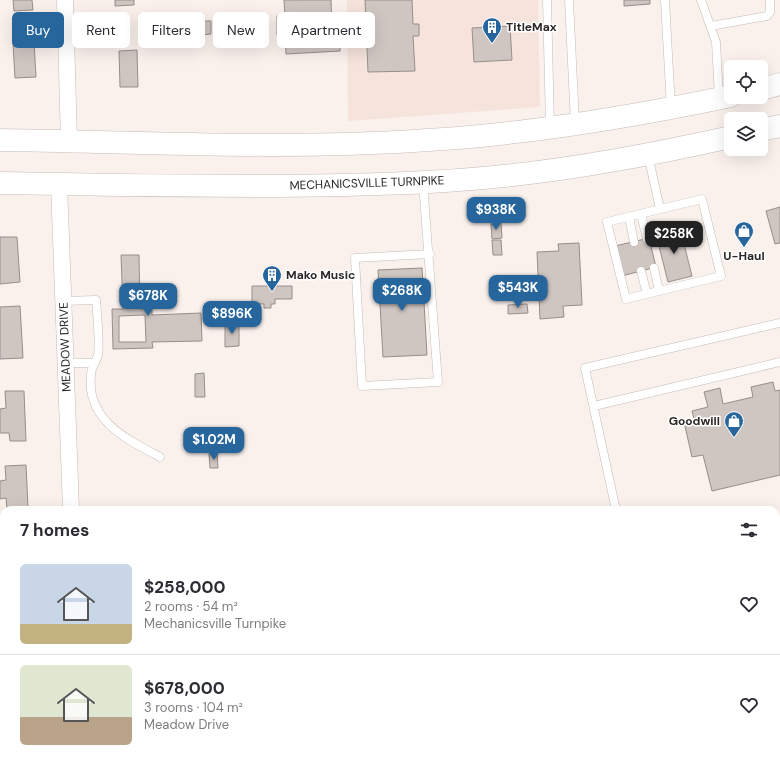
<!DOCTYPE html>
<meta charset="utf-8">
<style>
:root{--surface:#fff;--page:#f7f7f7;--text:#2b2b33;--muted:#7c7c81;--line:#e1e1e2;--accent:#27669c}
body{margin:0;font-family:"DM Sans",sans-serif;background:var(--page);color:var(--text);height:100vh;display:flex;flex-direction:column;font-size:15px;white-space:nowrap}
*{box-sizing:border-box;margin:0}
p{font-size:13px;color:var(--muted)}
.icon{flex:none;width:22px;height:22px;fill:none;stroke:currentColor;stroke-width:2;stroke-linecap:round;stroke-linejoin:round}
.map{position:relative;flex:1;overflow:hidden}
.sheet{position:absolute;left:0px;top:506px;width:780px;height:256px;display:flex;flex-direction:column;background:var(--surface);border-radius:12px 12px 0 0;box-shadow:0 4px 16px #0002}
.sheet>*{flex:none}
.hud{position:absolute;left:12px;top:12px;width:400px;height:36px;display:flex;gap:8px}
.controls{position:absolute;left:724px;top:60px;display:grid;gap:8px}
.controls a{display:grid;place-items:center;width:44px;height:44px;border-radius:6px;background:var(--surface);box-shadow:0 4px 16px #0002;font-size:20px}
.price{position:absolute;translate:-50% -34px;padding:0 9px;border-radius:8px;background:var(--accent);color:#fff;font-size:13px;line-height:26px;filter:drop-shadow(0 1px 2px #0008)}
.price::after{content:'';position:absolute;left:50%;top:24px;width:12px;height:9px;margin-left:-6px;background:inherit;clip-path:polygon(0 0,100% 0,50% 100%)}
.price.current{background:#222;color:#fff}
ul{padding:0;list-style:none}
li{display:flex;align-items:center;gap:12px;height:100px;padding:0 20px}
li+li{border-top:1px solid var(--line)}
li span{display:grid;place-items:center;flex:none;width:112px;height:80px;border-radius:6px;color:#555}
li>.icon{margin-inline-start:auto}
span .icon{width:48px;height:48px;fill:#fffc;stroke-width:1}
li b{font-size:17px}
h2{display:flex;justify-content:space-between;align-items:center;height:48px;padding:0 20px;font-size:17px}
.tag{padding:0 14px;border-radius:6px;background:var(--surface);box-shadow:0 4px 16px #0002;font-size:14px;line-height:36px}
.tag.current{background:var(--accent);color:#fff}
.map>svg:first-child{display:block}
.built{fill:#f5e3dc}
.building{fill:#cfc6c2;stroke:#968e8a;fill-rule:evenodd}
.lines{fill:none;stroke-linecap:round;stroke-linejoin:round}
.service-casing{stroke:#c4bbb8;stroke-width:9}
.minor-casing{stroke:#c4bbb8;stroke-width:17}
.trunk-casing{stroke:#c4bbb8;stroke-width:23}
.service{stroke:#fff;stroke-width:8}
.minor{stroke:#fff;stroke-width:16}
.trunk{stroke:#fff;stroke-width:22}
.labels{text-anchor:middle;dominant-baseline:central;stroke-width:3;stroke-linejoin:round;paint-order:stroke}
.poi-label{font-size:12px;font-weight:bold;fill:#2b2726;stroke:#fff;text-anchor:start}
.street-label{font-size:12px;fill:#2b2726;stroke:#fff}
</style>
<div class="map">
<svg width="780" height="762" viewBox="0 0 780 762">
<rect width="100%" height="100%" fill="#faf1ed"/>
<path class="built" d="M347 0H538L540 107 348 121Z"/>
<path class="building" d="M13 0H32L33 10 14 11Z
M115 0H134V5L115 6Z
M284 0H331L332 34H335L336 44H340V51L286 54 285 35H277V16H285Z
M365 0H412L413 24H419V36H413L415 71 368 72Z
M624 0H650V4L624 6Z
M199 21H211V34L200 35Z
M510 26 512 60 474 62 472 28Z
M34 41 36 77 15 78 13 43Z
M137 50 138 87H120L119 51Z
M780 207V243L775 244 766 211Z
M501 223 502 238 492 239 491 224Z
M680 228 692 276 668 282 656 234Z
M0 237H17L20 282 0 284Z
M649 238 656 267 622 276 615 246Z
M492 240H501L502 255H493Z
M579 243 582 305 563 306 564 317 540 319 537 252 559 251 558 244Z
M121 255H139L140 309 152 308V315L201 313 202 341 152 342 153 348 113 349 112 309H123ZM145 315 146 342H119V316Z
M422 268 427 355 383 357 378 270Z
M252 286H292V299H275V304H271V308H264V304H252Z
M527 304 528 313 508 314V305Z
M20 306 23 358 0 359V307Z
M225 323H239V346L225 347Z
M204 373 205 397H195V374Z
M773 382 775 391 780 390V475L712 491 703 455 692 457 684 422 694 419 692 411 708 407 704 392 720 388 723 404 753 397 751 387Z
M5 391H24L26 441H10L9 433H0V409L6 408Z
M209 454H217L218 468H210Z
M26 465 28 508 7 509 6 498 0 499V481L6 480 5 466Z"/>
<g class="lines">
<defs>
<path id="service" d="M547 0 550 127
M569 0 575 124
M665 0 671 108
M701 0 716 42 719 98
M711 26 767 16 770 12V0
M648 155 660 209
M423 183 438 382 362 386 355 258 430 254
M702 199 721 276 626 299 607 222Z
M641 214 647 239
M629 217 634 242
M654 268 659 291
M641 271 647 294
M63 301 96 300C97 312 100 345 98 355 96 362 91 367 91 375 86 420 126 439 160 457
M65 363H94
M594 406 780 362
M616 510 585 368 780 323
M776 601 780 600"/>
<path id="minor" d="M65 0 69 141
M59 184 71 510
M82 758V762"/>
<path id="trunk" d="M761 89 780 84
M761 130 780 126
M0 140C142 142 286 150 428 140 530 134 631 117 731 96
M0 183C92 185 185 186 277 186 356 185 434 184 513 175 586 167 659 153 731 137"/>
</defs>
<use href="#service" class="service-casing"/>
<use href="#minor" class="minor-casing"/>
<use href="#trunk" class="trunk-casing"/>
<use href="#service" class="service"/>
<use href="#minor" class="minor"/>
<use href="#trunk" class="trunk"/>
</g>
<defs>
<symbol id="building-pin" viewBox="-11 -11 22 30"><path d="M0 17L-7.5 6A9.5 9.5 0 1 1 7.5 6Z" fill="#27669c" stroke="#fff"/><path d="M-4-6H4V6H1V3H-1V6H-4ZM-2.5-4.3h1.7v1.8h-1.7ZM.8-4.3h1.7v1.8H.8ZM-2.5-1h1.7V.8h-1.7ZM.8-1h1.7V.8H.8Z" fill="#fff"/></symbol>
<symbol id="shop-pin" viewBox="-11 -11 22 30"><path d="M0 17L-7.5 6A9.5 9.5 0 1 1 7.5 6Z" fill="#27669c" stroke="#fff"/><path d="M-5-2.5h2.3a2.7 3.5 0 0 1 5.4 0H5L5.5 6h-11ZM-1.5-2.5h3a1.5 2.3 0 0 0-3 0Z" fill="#fff"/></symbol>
</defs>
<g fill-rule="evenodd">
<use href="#building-pin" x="481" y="16" width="22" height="30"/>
<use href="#shop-pin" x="733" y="220" width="22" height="30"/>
<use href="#building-pin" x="261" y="264" width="22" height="30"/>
<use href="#shop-pin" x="723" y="410" width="22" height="30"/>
</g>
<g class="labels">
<g class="poi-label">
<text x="506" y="27">TitleMax</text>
<text x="744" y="256" text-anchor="middle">U-Haul</text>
<text x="286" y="275">Mako Music</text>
<text x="720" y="421" text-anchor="end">Goodwill</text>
</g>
<g class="street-label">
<text transform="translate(367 183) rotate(-2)">MECHANICSVILLE TURNPIKE</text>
<text transform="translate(65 347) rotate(-92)">MEADOW DRIVE</text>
</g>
</g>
</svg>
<div class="controls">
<a><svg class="icon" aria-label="locate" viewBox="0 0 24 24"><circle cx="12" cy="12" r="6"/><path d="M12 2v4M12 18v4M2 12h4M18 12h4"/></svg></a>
<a><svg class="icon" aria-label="layers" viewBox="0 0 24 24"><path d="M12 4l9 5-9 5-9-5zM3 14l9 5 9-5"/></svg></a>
</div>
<b class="price" style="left:496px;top:231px">$938K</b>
<b class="price current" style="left:674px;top:255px">$258K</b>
<b class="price" style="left:518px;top:309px">$543K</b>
<b class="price" style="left:402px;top:312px">$268K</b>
<b class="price" style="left:148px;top:317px">$678K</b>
<b class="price" style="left:232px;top:335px">$896K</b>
<b class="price" style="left:214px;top:461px">$1.02M</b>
<div class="hud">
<a class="tag current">Buy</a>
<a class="tag">Rent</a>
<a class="tag">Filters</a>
<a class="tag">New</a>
<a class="tag">Apartment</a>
</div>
<section class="sheet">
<h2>7 homes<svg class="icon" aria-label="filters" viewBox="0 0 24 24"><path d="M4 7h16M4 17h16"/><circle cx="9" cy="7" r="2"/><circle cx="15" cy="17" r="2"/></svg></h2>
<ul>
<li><span style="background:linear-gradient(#c9d6e8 75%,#c2b280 0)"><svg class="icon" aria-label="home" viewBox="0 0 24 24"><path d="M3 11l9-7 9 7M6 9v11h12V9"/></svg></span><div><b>$258,000</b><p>2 rooms · 54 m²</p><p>Mechanicsville Turnpike</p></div><svg class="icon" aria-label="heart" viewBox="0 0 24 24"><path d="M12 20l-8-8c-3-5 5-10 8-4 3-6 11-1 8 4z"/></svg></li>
<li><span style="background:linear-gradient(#dfe7d0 65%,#b9a48a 0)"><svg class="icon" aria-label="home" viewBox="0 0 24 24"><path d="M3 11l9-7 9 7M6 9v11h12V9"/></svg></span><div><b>$678,000</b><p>3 rooms · 104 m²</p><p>Meadow Drive</p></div><svg class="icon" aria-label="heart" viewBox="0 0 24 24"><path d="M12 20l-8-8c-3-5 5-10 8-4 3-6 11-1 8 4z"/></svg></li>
</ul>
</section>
</div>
